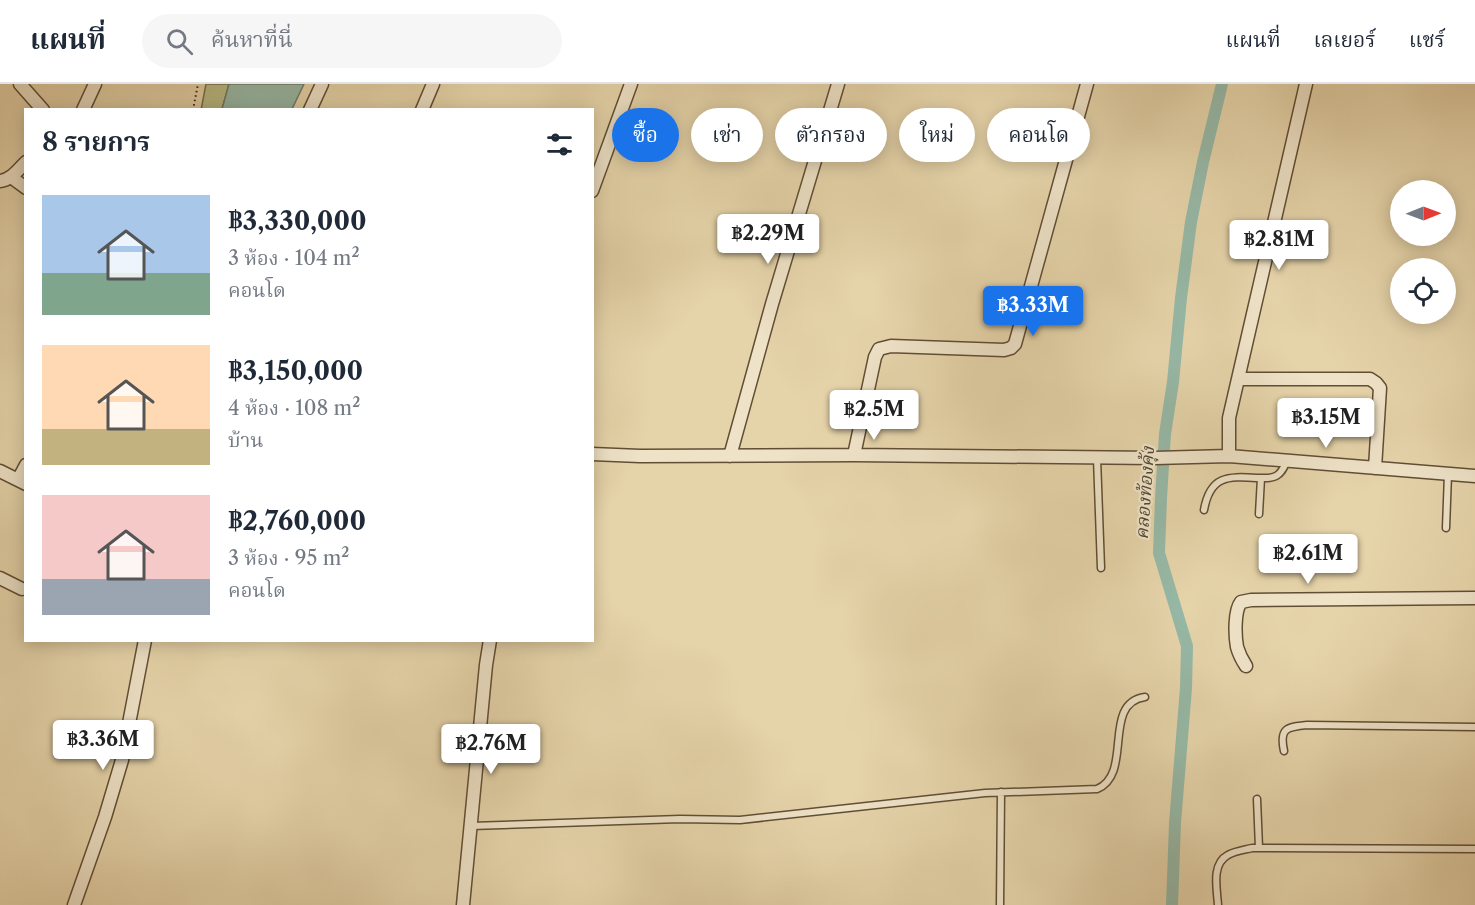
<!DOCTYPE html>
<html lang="th">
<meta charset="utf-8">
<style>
:root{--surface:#fff;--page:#f6f6f7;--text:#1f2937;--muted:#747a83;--line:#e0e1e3;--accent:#1a73e8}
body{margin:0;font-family:"Libre Caslon Text","Noto Serif Thai",serif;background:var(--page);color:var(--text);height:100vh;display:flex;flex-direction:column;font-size:22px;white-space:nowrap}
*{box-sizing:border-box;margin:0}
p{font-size:20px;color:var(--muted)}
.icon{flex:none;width:33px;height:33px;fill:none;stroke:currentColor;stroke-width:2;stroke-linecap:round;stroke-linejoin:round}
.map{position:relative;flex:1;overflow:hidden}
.details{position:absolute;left:24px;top:24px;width:570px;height:534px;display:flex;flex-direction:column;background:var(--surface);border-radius:0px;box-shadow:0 3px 15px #0003}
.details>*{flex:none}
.top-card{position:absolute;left:612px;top:24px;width:570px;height:54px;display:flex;gap:12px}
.needle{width:39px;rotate:89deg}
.controls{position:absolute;left:1390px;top:96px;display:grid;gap:12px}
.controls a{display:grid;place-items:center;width:66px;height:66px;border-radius:50%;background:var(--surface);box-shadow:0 3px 15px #0003;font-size:30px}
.price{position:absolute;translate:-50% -51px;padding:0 14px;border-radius:6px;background:#fff;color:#222;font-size:20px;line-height:39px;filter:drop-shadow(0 2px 3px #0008)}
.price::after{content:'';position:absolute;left:50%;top:36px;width:18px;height:14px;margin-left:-9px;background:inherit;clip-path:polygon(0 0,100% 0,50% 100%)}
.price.active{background:var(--accent);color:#fff}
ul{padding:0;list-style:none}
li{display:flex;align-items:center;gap:18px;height:150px;padding:0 18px}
li span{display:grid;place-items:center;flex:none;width:168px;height:120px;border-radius:0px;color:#555}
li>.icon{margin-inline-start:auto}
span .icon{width:72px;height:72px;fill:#fffc;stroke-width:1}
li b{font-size:26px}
h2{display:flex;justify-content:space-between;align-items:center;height:72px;padding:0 18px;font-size:26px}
.pill{padding:0 21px;border-radius:27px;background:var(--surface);box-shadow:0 3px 15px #0003;font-size:21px;line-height:54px}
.pill.active{background:var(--accent);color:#fff}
header{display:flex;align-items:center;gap:36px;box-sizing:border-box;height:84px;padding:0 30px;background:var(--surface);border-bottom:2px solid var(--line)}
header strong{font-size:28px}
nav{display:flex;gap:33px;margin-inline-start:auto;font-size:21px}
.search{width:420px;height:54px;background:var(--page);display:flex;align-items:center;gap:15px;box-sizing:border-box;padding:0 21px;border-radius:33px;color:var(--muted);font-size:22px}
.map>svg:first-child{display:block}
.green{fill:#b8bb85;stroke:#766e4a;stroke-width:1.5}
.water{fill:#96b8a6;stroke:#6f7c69;stroke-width:1.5}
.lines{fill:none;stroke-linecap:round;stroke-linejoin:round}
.canal{stroke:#96b8a6;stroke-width:12}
.service-casing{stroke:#614e35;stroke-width:9}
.minor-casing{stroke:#614e35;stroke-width:15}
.path{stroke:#35210e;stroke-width:2;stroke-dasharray:1.5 3;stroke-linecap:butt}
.service{stroke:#eee2c7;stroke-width:6}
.minor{stroke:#eee2c7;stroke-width:12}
.labels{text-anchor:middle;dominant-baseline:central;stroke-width:4.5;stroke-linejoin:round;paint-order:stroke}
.water-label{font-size:18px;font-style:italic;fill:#4d4734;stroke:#eee2c7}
</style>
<header>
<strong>แผนที่</strong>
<div class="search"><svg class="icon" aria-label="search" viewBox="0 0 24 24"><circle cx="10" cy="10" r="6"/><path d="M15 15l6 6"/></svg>ค้นหาที่นี่</div>
<nav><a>แผนที่</a><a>เลเยอร์</a><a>แชร์</a></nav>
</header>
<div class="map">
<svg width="1475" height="821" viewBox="0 0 1475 821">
<rect width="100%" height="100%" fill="#e5d3a9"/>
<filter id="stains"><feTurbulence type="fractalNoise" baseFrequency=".00333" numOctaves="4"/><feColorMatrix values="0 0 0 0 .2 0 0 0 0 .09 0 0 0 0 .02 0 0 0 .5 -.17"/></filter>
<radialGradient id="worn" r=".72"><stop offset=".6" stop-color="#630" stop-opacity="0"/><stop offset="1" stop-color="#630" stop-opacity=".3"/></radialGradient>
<path class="green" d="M206 0H229L222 25 201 26Z"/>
<path class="water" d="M229 0H304L292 25H222Z"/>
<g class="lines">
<path class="canal" d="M1172 821 1175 739 1186 604 1187 562 1159 469 1161 414 1165 350 1173 298 1181 214 1191 138 1203 78 1222 0"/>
<defs>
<path id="service" d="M1097 374 1101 484
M1204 426C1210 392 1227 392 1257 394 1263 394 1270 395 1276 392 1282 389 1284 383 1287 377
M1259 430 1261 394
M1446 444 1448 390
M1284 667C1279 644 1287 643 1307 641L1475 643
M1257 715 1259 764
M471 742 680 735 740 736 985 709 1097 705C1134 690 1101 619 1145 613
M1000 821 1001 708
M1218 821C1217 805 1211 780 1228 771 1235 767 1244 766 1252 764L1475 765"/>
<path id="minor" d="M20 0 43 26
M83 26 95 0
M310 26 322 0
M422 26 433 0
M11 93 26 104
M0 97C11 96 18 86 26 78
M592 107 631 0
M1238 295H1370L1376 299 1380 304 1375 384
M592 370 640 372 854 371 1155 374 1229 372 1475 392
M854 371 875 273 879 265 891 262 1004 266 1011 264 1015 260 1087 0
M730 372 772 220 838 0
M1229 372V334L1306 0
M0 387 26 400
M18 396 26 381
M0 494 22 505
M1246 582C1242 576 1239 570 1237 563 1235 552 1234 527 1241 518L1251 516 1475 514
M74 821 105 733 122 676 145 556
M463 821 486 581 490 556"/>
</defs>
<use href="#service" class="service-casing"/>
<use href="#minor" class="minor-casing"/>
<path class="path" d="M193 26 198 0"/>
<use href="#service" class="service"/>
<use href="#minor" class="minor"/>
</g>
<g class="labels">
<g class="water-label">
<text transform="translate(1145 409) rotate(-86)">คลองท้องคุ้ง</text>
</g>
</g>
<rect width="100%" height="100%" filter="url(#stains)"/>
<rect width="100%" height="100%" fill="url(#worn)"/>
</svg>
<div class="controls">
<a><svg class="needle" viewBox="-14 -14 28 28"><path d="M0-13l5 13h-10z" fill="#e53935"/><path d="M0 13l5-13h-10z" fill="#747a83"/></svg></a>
<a><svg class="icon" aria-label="locate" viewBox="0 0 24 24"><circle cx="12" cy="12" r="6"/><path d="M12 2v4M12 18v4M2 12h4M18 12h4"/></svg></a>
</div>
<b class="price" style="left:768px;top:181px">฿2.29M</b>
<b class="price" style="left:1279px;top:187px">฿2.81M</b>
<b class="price active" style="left:1033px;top:253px">฿3.33M</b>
<b class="price" style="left:874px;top:357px">฿2.5M</b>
<b class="price" style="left:1326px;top:365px">฿3.15M</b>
<b class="price" style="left:1308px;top:501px">฿2.61M</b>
<b class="price" style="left:103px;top:687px">฿3.36M</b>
<b class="price" style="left:491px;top:691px">฿2.76M</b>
<div class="top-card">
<a class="pill active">ซื้อ</a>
<a class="pill">เช่า</a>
<a class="pill">ตัวกรอง</a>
<a class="pill">ใหม่</a>
<a class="pill">คอนโด</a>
</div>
<section class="details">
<h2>8 รายการ<svg class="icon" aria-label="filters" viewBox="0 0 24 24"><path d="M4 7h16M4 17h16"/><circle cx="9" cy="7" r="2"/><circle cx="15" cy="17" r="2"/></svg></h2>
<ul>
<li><span style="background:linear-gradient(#a9c7e8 65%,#7fa58c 0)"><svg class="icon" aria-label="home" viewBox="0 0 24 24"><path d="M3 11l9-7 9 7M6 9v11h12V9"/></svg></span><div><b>฿3,330,000</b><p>3 ห้อง · 104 m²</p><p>คอนโด</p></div></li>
<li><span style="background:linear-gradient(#ffd9b3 70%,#c2b280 0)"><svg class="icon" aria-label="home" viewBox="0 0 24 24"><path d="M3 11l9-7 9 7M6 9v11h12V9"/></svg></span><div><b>฿3,150,000</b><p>4 ห้อง · 108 m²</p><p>บ้าน</p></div></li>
<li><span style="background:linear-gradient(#f6c9c9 70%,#9aa5b1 0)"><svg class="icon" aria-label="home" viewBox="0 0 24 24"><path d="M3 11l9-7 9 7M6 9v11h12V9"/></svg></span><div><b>฿2,760,000</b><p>3 ห้อง · 95 m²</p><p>คอนโด</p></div></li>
</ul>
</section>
</div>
